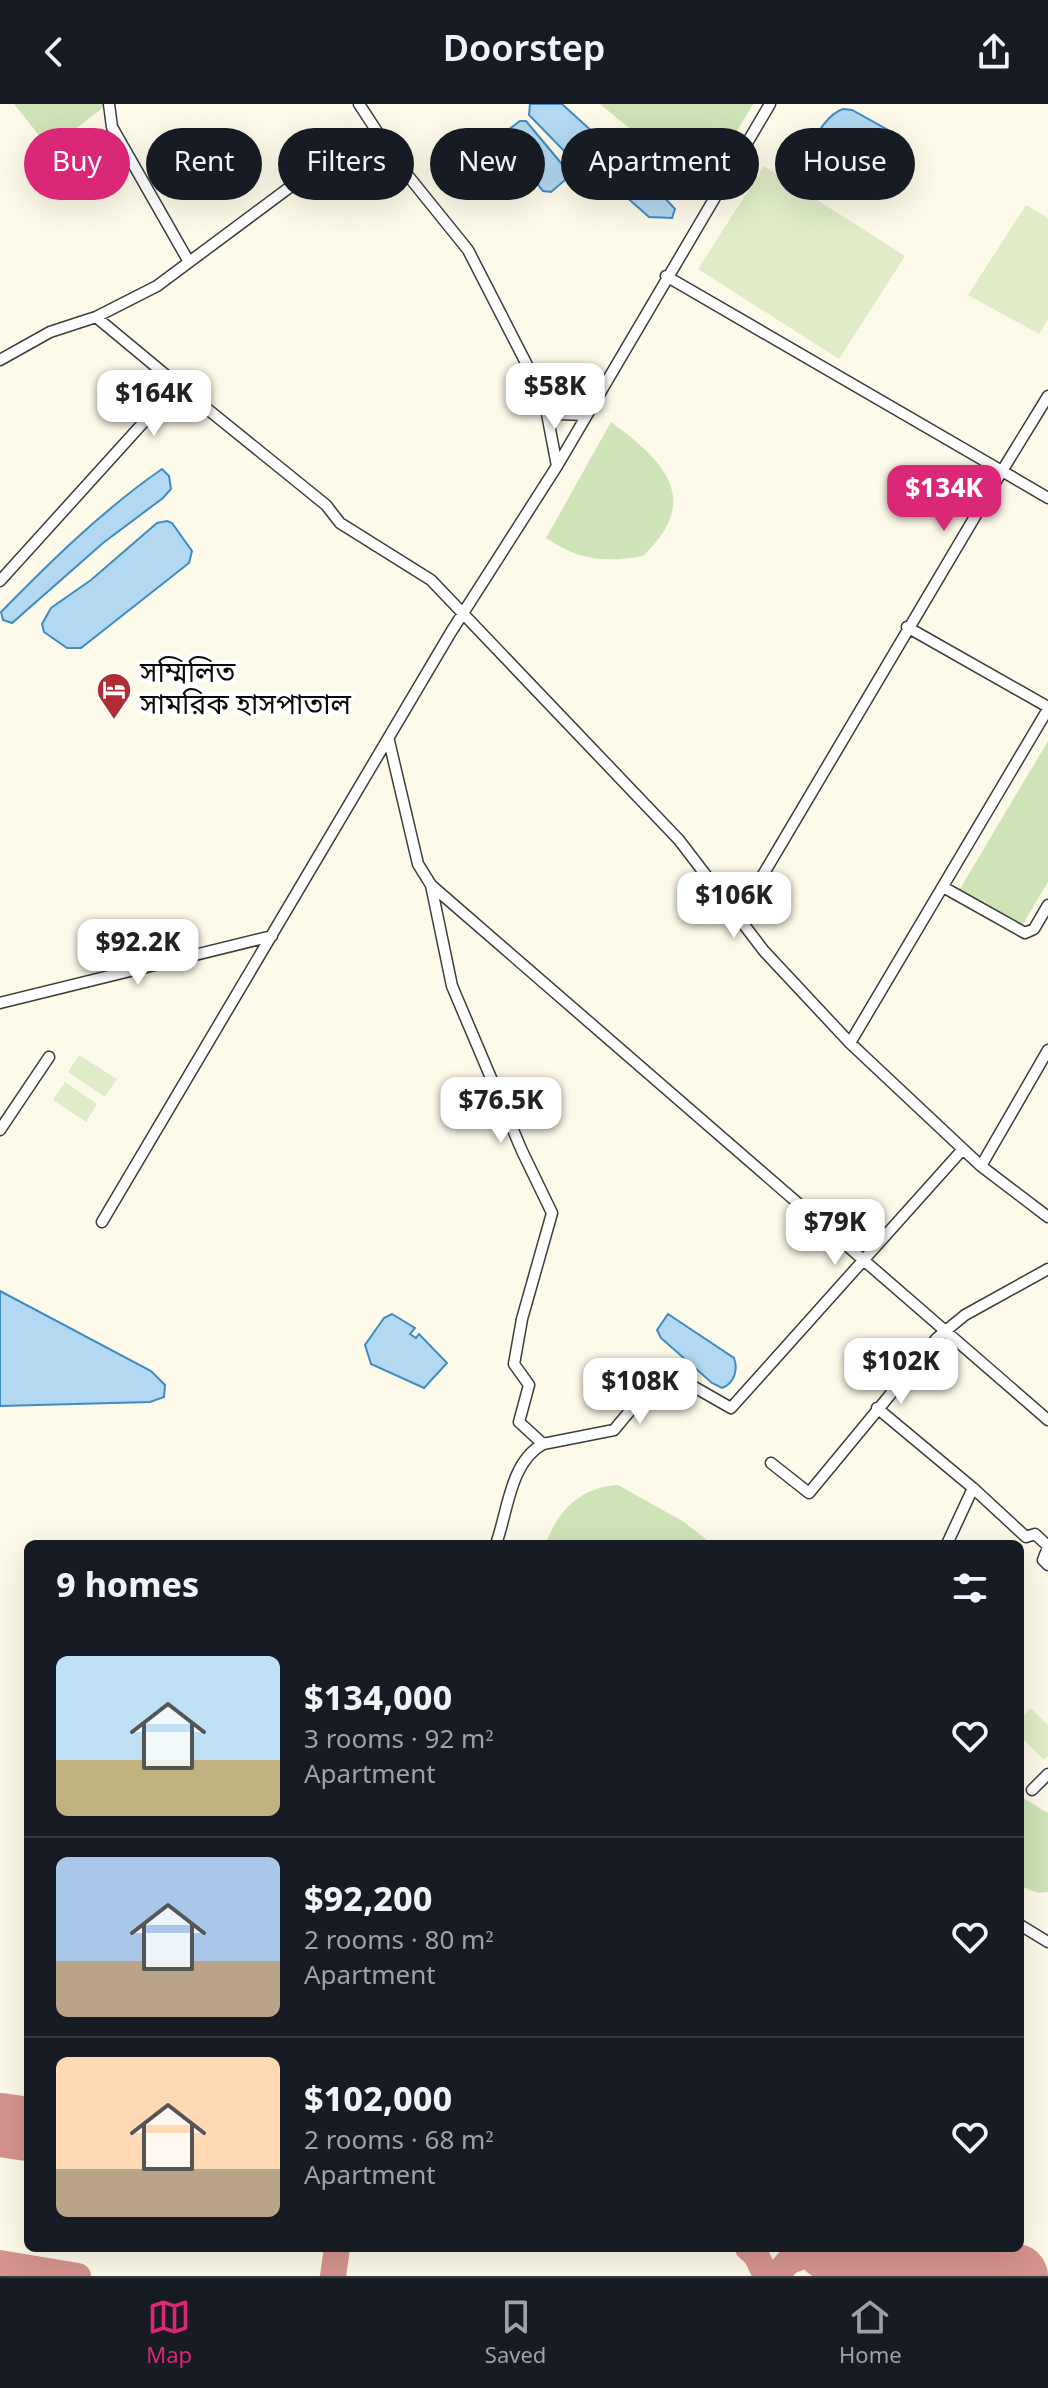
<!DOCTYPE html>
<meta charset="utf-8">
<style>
:root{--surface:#171b24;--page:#20242c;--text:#f1f3f6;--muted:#9ea1a6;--line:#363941;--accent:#db2777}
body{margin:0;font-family:Georgia,"Noto Sans Bengali",serif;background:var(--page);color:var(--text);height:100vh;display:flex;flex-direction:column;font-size:30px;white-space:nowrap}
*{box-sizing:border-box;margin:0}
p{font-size:26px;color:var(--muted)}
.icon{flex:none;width:44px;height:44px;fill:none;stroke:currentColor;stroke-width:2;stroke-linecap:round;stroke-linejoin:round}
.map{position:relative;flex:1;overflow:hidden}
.sheet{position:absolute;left:24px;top:1436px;width:1000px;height:712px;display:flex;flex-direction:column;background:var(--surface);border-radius:12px;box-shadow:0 8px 32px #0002}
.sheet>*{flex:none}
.guide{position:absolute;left:24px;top:24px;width:1000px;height:72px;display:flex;gap:16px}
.price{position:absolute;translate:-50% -68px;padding:0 18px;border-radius:16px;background:#fff;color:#222;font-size:26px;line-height:52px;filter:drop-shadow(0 2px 4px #0008)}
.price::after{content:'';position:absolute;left:50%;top:48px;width:24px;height:18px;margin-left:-12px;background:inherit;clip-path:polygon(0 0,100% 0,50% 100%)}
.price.selected{background:var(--accent);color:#fff}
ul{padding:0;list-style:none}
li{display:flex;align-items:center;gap:24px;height:200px;padding:0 32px}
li+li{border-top:2px solid var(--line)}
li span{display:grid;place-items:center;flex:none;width:224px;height:160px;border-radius:12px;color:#555}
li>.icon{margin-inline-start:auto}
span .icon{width:96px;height:96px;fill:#fffc;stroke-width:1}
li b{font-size:34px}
h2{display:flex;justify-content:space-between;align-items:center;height:96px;padding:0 32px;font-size:34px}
.tag{padding:0 28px;border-radius:36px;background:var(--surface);box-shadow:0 8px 32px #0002;font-size:28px;line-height:72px}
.tag.selected{background:var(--accent);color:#fff}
header{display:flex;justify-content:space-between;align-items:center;height:104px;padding:0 32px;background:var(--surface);font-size:36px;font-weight:600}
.tab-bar{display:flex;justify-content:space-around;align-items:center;height:112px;border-top:2px solid var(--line);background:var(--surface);font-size:22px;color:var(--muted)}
.tab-bar a{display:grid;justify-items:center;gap:4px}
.tab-bar .selected{color:var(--accent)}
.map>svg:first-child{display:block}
.green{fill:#cee4b6}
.pitch{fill:#dfecc7}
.water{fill:#b2d9f1;stroke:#3f8cc2;stroke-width:2}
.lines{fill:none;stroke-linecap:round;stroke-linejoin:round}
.taxiway{stroke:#d6948e;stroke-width:26}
.runway{stroke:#d6948e;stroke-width:64}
.minor-casing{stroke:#3d3d3d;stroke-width:13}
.minor{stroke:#fff;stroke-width:10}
.labels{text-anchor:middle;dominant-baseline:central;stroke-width:8;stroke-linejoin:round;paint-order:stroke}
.poi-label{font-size:28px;fill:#0a0a0a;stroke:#fff;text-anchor:start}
</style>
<header><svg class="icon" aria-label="back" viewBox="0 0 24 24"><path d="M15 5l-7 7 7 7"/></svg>Doorstep<svg class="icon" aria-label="share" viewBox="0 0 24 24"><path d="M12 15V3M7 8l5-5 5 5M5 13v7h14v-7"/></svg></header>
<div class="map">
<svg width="1048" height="2172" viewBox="0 0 1048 2172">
<rect width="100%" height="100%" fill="#fdfae9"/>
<path class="green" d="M14 0H105L106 1 50 45Z
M600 0H753L703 85Z
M611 318C664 357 703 395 643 452 605 459 578 456 546 434Z
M1048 637V778L1020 825 958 788Z
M618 1381 684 1418 712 1440H546C557 1406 582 1383 618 1381Z
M1020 1692 1048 1709V1788L1038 1789 1020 1782Z"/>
<path class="pitch" d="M764 62 905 152 839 255 698 165Z
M1026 101 1048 114V215L1039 230 968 191Z
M79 951 117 975 105 993 68 968Z
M65 978 97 1000 86 1018 53 996Z
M1031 1604 1048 1621V1652L1044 1656 1020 1632V1615Z"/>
<path class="water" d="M530 0H562L664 93 675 105 672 114 649 113 589 60 579 53H570L529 11Z
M843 5 852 6 897 31 902 40V49L876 82 823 55 813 44C813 31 830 9 843 5Z
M520 17H526L571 71 551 88 543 87 506 40 508 26Z
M162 365 169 372 171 385 163 394 103 439 12 519 3 516 1 508C50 458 104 405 162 365Z
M167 417 172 419 192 447 189 459 81 544H67L44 528 42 520 51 504 91 476 157 419Z
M0 1187 151 1267 165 1281 164 1293 150 1298 0 1302Z
M392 1210 415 1224 410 1230 416 1234 419 1230 447 1259 424 1284 371 1260 365 1241 384 1214Z
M668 1210 734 1254C738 1265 735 1279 722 1284L712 1279 661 1234 657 1226Z"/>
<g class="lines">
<path class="taxiway" d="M748 2144 756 2151 766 2172
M0 2159 78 2172
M333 2172 337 2144
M776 2172 788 2158 824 2144"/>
<path class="runway" d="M0 2021 28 2025
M828 2144 1016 2172"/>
<defs>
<path id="minor" d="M109 0 112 23 189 158
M359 0 397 58 468 146 544 294 557 362
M666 172 1002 367 738 813
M0 256 50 228 96 213 157 182 337 48 364 46 390 49
M190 291 326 401 340 419 431 476 679 736 764 847 850 939 981 1062 1048 1113
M1048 292 1002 367 1048 394
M545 296 558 310 586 311
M0 477 161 299 190 291 96 213
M907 523 1048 603
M389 637 418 760 431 781 452 882 522 1047 552 1109 522 1215 514 1260 529 1281 519 1318 543 1340C510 1358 508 1407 496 1440
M431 781 1048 1316
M943 783 1025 829 1034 825 1048 801
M0 899 272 832
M850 939 1048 605
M0 1026 49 953
M981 1062 1048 946
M102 1118 451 528 557 362 770 0
M877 1304 973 1384 947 1440
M543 1340 614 1326 658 1273 675 1272 731 1304 963 1045
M771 1359 809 1389 937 1234 965 1211 1048 1165
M973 1384 1026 1433 1035 1430 1048 1442
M1048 1443 1043 1456 1048 1461
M1032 1686 1048 1670
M1020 1821 1048 1838"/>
</defs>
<use href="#minor" class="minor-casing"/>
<use href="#minor" class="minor"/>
</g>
<defs>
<symbol id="hotel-pin" viewBox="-11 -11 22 30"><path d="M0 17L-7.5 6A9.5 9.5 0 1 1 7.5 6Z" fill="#af2e33" stroke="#fff"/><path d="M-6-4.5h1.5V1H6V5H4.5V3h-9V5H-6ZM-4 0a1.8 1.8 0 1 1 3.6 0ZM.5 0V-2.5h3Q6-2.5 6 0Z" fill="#fff"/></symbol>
</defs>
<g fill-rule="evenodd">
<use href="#hotel-pin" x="94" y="566" width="40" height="54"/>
</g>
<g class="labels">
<g class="poi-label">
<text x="140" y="570">সম্মিলিত<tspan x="140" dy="32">সামরিক হাসপাতাল</tspan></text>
</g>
</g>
</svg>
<b class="price" style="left:555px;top:327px">$58K</b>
<b class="price" style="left:154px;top:334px">$164K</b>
<b class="price selected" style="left:944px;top:429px">$134K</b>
<b class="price" style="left:734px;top:836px">$106K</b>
<b class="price" style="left:138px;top:883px">$92.2K</b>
<b class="price" style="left:501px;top:1041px">$76.5K</b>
<b class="price" style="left:835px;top:1163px">$79K</b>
<b class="price" style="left:901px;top:1302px">$102K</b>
<b class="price" style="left:640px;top:1322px">$108K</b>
<div class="guide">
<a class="tag selected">Buy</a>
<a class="tag">Rent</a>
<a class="tag">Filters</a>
<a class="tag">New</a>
<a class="tag">Apartment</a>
<a class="tag">House</a>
</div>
<section class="sheet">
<h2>9 homes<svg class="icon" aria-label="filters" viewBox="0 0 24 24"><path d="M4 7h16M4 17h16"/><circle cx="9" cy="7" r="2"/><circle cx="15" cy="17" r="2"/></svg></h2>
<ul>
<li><span style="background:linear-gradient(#bfe0f5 65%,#c2b280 0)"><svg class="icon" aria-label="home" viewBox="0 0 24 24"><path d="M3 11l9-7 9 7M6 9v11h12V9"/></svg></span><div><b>$134,000</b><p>3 rooms · 92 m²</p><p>Apartment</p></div><svg class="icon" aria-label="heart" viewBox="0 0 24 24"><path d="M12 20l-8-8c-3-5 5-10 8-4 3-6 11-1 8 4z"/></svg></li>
<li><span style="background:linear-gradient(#a9c7e8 65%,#b9a48a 0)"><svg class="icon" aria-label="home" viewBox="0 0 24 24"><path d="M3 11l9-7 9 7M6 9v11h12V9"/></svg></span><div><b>$92,200</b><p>2 rooms · 80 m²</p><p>Apartment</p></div><svg class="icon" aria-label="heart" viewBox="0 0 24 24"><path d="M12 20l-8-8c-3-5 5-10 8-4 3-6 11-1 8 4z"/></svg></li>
<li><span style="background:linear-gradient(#ffd9b3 70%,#b9a48a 0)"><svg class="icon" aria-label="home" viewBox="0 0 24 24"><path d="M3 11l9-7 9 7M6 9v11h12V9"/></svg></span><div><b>$102,000</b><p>2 rooms · 68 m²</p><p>Apartment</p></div><svg class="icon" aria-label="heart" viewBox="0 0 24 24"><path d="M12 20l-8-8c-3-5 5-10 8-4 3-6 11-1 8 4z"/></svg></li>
</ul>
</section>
</div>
<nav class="tab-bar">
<a class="selected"><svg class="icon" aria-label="map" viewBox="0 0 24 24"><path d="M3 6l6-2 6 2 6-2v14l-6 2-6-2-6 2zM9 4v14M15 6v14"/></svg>Map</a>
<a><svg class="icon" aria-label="saved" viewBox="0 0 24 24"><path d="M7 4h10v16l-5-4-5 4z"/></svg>Saved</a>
<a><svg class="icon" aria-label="home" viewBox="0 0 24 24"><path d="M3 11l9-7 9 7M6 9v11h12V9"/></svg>Home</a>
</nav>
